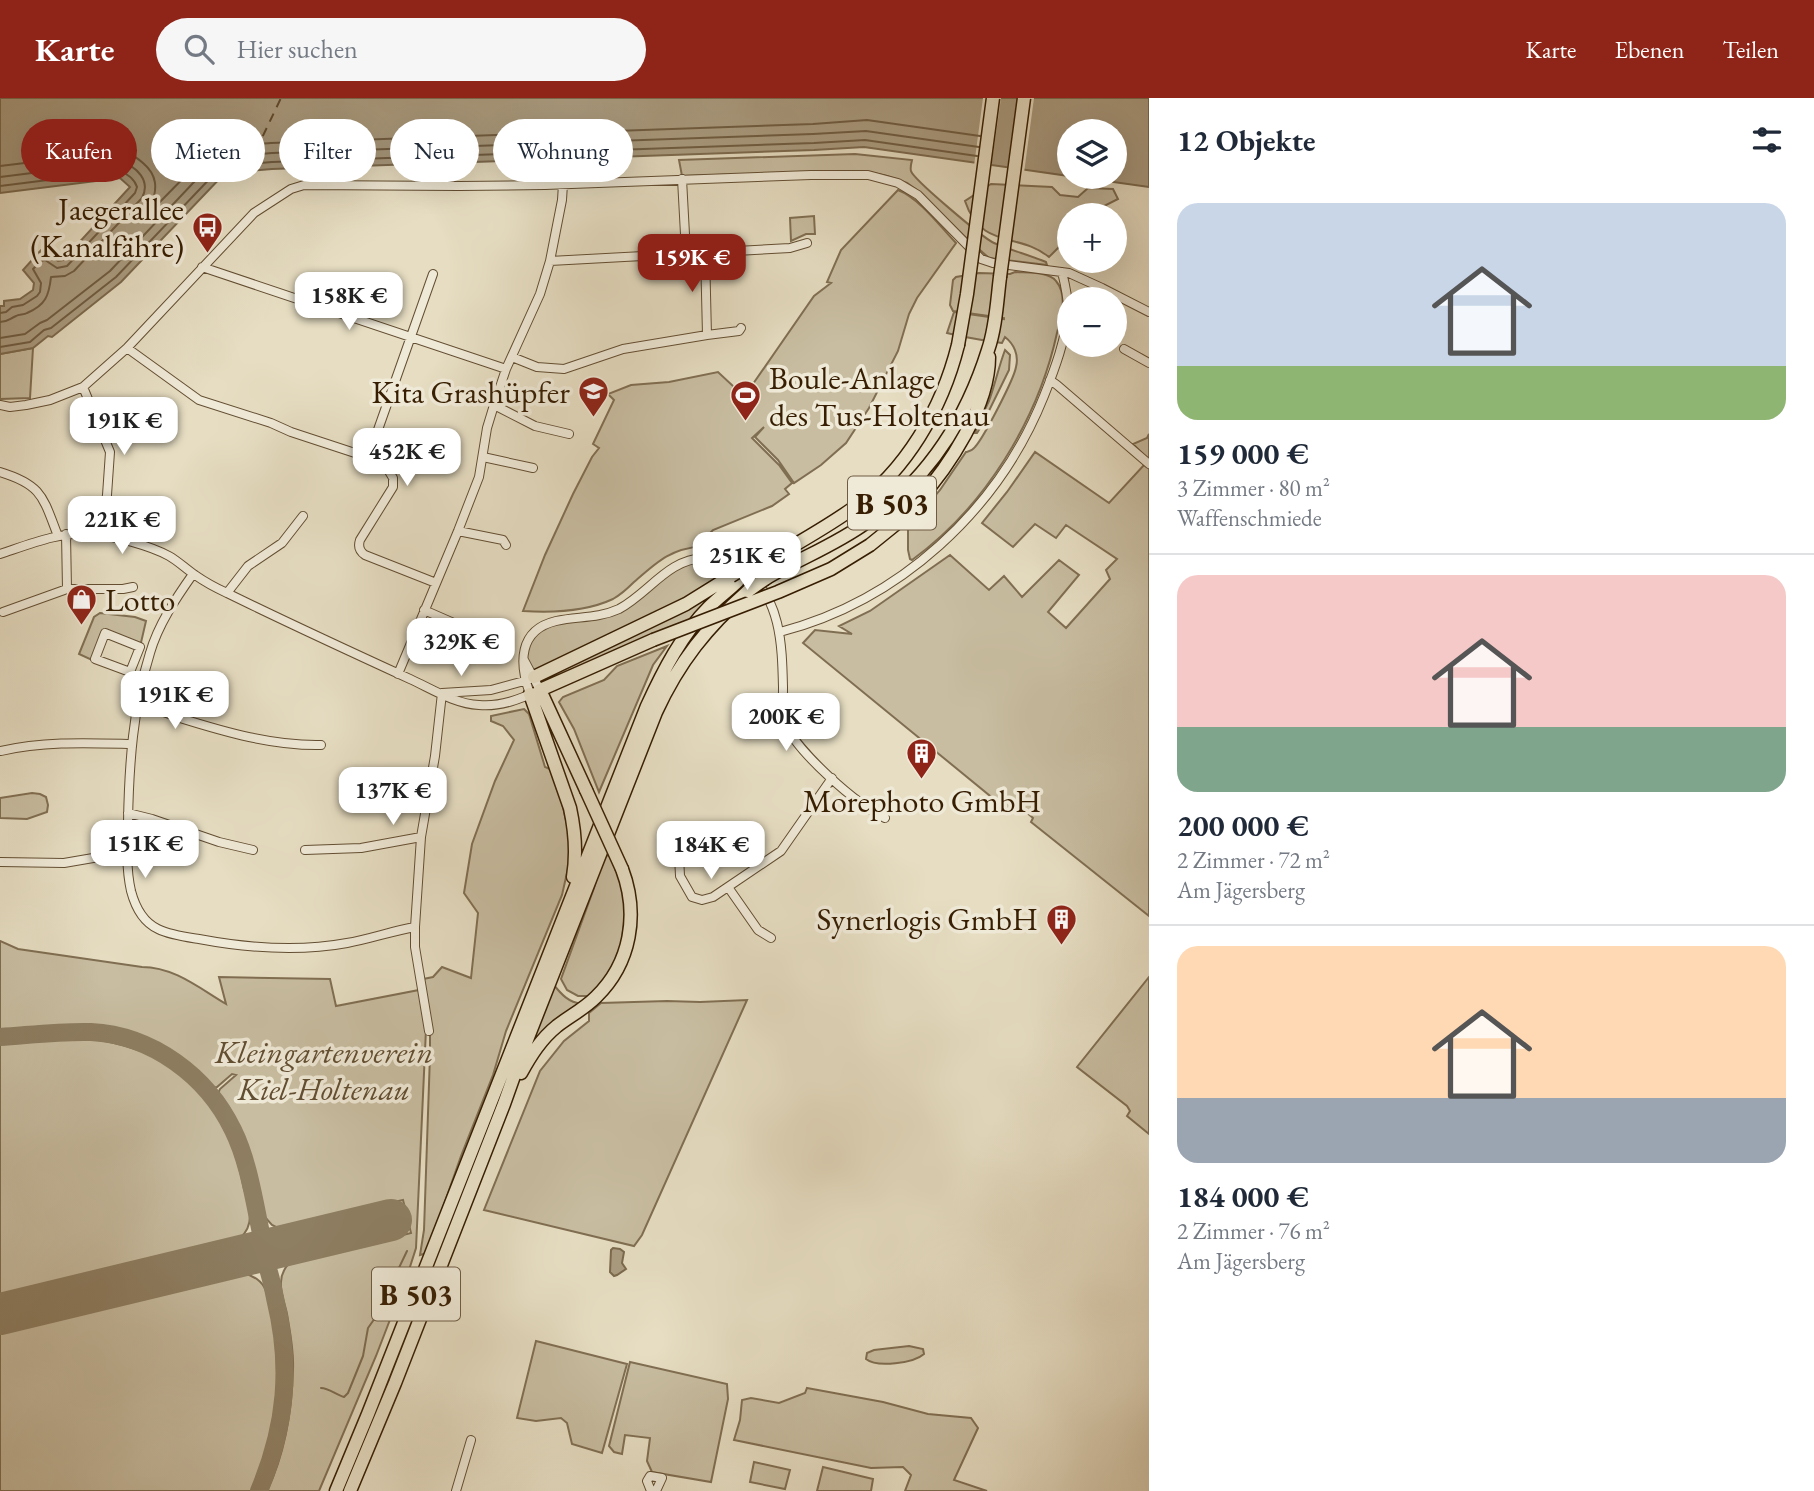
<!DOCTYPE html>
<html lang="de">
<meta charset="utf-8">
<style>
:root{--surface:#fff;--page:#f6f6f7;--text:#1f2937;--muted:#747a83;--line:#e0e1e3;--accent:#8f2418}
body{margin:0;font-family:"EB Garamond",serif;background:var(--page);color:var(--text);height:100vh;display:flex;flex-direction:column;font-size:26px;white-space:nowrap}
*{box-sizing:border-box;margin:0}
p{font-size:23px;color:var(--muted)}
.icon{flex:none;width:38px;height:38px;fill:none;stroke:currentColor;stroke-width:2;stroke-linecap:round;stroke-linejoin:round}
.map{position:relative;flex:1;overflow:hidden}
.drawer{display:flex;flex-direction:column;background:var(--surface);width:665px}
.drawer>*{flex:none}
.banner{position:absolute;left:21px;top:21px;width:665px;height:63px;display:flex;gap:14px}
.controls{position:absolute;left:1057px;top:21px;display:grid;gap:14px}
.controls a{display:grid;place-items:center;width:70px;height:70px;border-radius:50%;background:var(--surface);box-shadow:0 7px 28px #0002;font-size:35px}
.price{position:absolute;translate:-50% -60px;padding:0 16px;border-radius:14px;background:#fff;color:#222;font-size:23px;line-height:46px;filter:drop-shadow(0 2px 4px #0008)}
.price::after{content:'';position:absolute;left:50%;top:42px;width:21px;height:16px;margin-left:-10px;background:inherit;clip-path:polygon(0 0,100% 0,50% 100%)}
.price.current{background:var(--accent);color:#fff}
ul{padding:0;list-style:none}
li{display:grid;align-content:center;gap:14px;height:371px;padding:0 28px}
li+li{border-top:2px solid var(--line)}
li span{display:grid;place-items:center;height:217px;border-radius:21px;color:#555}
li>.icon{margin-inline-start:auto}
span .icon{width:126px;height:126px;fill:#fffc;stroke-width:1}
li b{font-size:30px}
h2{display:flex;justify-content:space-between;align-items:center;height:84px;padding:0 28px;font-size:30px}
.tag{padding:0 24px;border-radius:32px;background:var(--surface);box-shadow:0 7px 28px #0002;font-size:24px;line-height:63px}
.tag.current{background:var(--accent);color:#fff}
header{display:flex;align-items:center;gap:42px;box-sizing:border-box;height:98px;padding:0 35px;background:var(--accent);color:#fff}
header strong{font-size:33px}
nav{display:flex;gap:38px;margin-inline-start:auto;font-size:24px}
.search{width:490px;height:63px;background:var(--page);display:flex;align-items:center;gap:18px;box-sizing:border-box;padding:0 24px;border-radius:38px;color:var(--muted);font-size:26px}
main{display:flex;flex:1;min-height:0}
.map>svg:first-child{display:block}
.green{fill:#c8bda1;stroke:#806e52;stroke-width:2}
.water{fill:#aa9c81;stroke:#7c6a4e;stroke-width:2}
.pier{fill:#e6ddc2}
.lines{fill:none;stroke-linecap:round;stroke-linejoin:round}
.shore{stroke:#705d42;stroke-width:2}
.stream{stroke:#7c6a4e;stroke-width:2}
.ferry{stroke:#5f4a2e;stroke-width:2;stroke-dasharray:9 7;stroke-linecap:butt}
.taxiway{stroke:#8e7e62;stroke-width:18}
.runway{stroke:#8e7e62;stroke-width:42}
.minor-casing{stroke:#634e32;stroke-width:10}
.highway-casing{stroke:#371e02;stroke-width:15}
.minor{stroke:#efe9d7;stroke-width:8}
.highway{stroke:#e6ddc2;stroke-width:12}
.highway-bridge-casing{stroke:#371e02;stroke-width:15;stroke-linecap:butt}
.highway-bridge{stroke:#e6ddc2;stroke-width:12}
.labels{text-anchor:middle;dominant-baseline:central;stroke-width:7;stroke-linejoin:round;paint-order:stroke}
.shield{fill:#efe9d7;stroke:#6e5b42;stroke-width:2}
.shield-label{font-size:30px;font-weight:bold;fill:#371e02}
.poi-label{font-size:32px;fill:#371e02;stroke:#efe9d7;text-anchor:end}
.park-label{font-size:32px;font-style:italic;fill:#624e32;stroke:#efe9d7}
</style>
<header>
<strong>Karte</strong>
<div class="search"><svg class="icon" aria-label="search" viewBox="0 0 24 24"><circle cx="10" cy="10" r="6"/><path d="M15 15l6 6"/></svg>Hier suchen</div>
<nav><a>Karte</a><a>Ebenen</a><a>Teilen</a></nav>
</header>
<main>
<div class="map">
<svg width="1149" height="1393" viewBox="0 0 1149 1393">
<rect width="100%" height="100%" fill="#e6ddc2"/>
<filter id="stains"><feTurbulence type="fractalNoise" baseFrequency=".00286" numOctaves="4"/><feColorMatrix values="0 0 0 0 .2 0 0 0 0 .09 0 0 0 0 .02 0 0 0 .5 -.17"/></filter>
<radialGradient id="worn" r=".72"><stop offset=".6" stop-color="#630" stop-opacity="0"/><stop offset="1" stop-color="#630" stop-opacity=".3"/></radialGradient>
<path class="green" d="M855 56 912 62C911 66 910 70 911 73 913 81 983 140 994 145 1010 152 1029 157 1046 164L1047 167 989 160 963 137 921 95 907 85 887 78 869 74 842 73 682 78 679 62Z
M991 86 1052 89 1060 97 1078 99 1088 90 1113 91 1118 101 1098 111 1092 117H1069V139L1049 159C1019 134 981 152 965 103Z
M898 92C919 100 940 128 956 145L917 200 909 216 898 253 869 310 846 345 821 367 794 385 778 362 755 339 764 329 752 340 779 367 792 385 785 391 789 396 772 408 713 432 705 440 703 448C670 451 658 463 634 484 628 490 620 497 613 501 585 514 553 515 523 513L545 457 573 396 592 359 599 350 593 346 614 302 608 296 631 287 669 284 718 274 734 289 746 296 814 198 831 185 827 184 841 152Z
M814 118 815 136H806L791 143 790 120Z
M1015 174C1026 175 1048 173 1056 183 1068 197 1061 219 1057 235 1038 322 985 409 912 462L910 461 908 452V430L940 392 966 354C970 353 972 353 975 349 984 339 1014 281 1016 269 1019 257 1014 246 1005 239L1002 245C982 242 966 240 947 235L954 214 1004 221V220L953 213 950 207 953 182 956 179 979 175 1010 176Z
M33 250 30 300 0 301V256Z
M1005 252 1010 257 1009 272 982 327 977 335H975C979 324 984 313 989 303 995 286 999 268 1005 252Z
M1149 336V818L1031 724 1033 720 1018 707 1011 715 803 545 815 532 852 536 839 528 870 513 950 457 989 492 1004 478 1022 499 1059 462 1079 477 1048 514 1066 530 1110 481 1106 472 1117 461 1066 427 1056 440 1035 426 1013 449 982 425 1007 394 1035 354 1109 405 1145 366 1147 360 1133 346 1147 340Z
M693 461 738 468 731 478 534 579 524 562 527 544 538 531 620 510 663 476Z
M720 491 697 520 543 586 541 582Z
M100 515 135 519 146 523 140 549 106 535 94 563 79 556 94 519Z
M667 548 653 567 599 694 574 631 559 604 563 599 604 582 617 568Z
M524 611 529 616 545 669 550 671 562 705 570 740 569 766 562 797 506 933 493 977 461 1058 427 1155 420 1157 424 1132 430 957V928L423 881 433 879 442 869 471 880 478 815 464 795 472 746 495 683 514 642 503 628 491 623V618Z
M32 695 40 696 46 699 48 707 47 714 27 721 0 720V700Z
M610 757 627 797 620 859 598 891 588 898H578L567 892 561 881 594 790 602 762 605 758Z
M0 843 18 851 142 869C174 869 199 890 226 906L219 879 330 881 336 908 419 892 426 931 416 1150 408 1175 376 1258 319 1393H267C285 1355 292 1313 293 1271 294 1253 290 1234 287 1216 285 1206 280 1195 281 1184 281 1177 284 1171 289 1165L411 1135 403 1102 280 1131 272 1127 263 1117 245 1047 232 1018 218 996 220 991 236 977 232 976 217 989 213 990C203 980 193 969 182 961 127 920 63 929 0 933Z
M1149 879V1036L1127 1018 1130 1013 1127 1008 1077 969Z
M553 886C562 897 568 904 582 906L522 963Z
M747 902 642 1137 634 1148 484 1112 540 973 564 943 589 923V915L601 905 667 903 700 904Z
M80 940C144 945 200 973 227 1034 235 1052 240 1071 244 1091 249 1108 256 1126 240 1140L0 1198V946Z
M243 1175C268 1181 268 1198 272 1220 284 1279 275 1339 251 1393H0V1234Z
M536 1243 627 1266 602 1355 572 1346 567 1325 561 1320 536 1323 517 1320Z
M909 1248 923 1251 924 1256C914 1265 877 1270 866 1261L867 1255 874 1252Z
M630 1264 727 1286 728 1301 711 1384 652 1374 647 1363 650 1340 625 1337 622 1356 614 1354 609 1348Z
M807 1290 883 1304 928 1316 971 1320 978 1330 954 1382 987 1393H905L911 1377 903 1369 871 1370 734 1342 740 1322 742 1302 751 1300 779 1305 805 1295Z
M754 1364 790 1372 785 1391 750 1384Z
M823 1369 873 1381 871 1393H817Z"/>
<path class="water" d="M0 0H1149V89L1078 79H1115V33H1069V78L864 49 814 52 272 71 225 75 121 184 52 239 48 238 33 250 0 256V208H4V203L20 201 33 192 34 185 23 172 42 151 58 163 63 162 130 89 120 80 0 95Z
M613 1150 620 1151 624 1154 622 1165 626 1171 617 1177 614 1178 610 1174 611 1152Z"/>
<path class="pier" d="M983 0H1001L991 70 974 68Z
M1017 0H1034L1024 75 1007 72Z"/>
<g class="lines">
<path class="shore" d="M0 68 116 54C127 54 134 57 143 65 157 77 158 90 151 107L154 110 206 57C223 43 251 47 271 45L813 26 867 22 980 38
M0 79 120 64C137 68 151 83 142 100L74 173 65 178 51 179C49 197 46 207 27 215 24 217 19 216 16 218 9 221 8 224 0 224
M0 88 120 73C127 75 135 82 137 89L135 95 67 168 57 170 45 162 41 163 33 171 41 185 40 194 37 198 23 207 12 209 6 214 0 215
M0 240 25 236 40 225 47 222 110 173 212 65 223 59 272 55 813 36 866 33 979 49
M0 249 30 244 44 232 51 230 116 179 219 71 223 68 272 64 814 45 865 42 977 58"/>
<path class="stream" d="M321 1290C329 1290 336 1297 344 1299L348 1295 363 1258 368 1230 375 1220 407 1153"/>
<path class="ferry" d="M249 67 281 0"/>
<path class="taxiway" d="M0 939C30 937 61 933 91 934 152 937 207 978 233 1032 248 1062 254 1102 261 1135 258 1154 234 1158 219 1163
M233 1162C245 1161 258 1160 267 1168 271 1179 273 1190 275 1200 292 1269 286 1328 259 1393"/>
<path class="runway" d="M0 1216 391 1122"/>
<defs>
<path id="minor" d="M682 81 686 155
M705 154 707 237
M550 163 790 150 807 145
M202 169 506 271
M127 250 199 302 271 325 291 334 364 358 379 364 387 370 393 380V389L360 442C358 448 359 453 365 457L436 485
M1124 251 1149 265
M512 259 537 269 564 271 623 251 707 237 739 233 741 230
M1050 282 1057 287 1149 366
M83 289 110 354 107 397 100 437
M0 307 10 309 26 307 50 302 83 289 127 250 254 115 291 91 304 87 459 88 545 87 811 77H868L898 85 918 97 981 161 993 165 1069 175 1102 190 1149 214
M494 307 535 328 569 336
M483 359 533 370
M368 360 433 176
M0 374C43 387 43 400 58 438
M458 433 503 442 506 447
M66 436 67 491
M0 456C30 446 61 433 93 436 114 438 151 448 169 458 178 463 186 471 195 477 205 484 216 490 227 495 288 525 349 553 410 581 432 591 455 606 479 607 501 609 520 601 540 592L524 562
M193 476C176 500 158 527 150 555 133 609 129 667 128 724 127 746 126 771 131 793 135 808 143 824 158 831 170 837 186 839 199 841 247 850 299 854 347 845 370 841 392 833 415 829
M227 495 248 468 282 445 303 418
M424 512 472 533
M3 514 67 491H123L133 489
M780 534C899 503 998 413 1044 298 1054 273 1067 239 1068 211 1068 199 1065 186 1062 174
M105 535 140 549 130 574 95 561Z
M398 576 458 433 479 379 487 330 494 307 506 271 540 196 550 163 562 102 563 86
M442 595 491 592 528 582
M530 596C519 566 518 532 556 523 578 518 597 521 619 511 649 495 668 461 704 460 717 459 734 465 744 472 781 499 782 547 783 589 783 601 782 614 786 626 794 651 860 710 885 720
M138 606C152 609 166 615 180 620 225 634 273 648 321 647
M1 653C44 643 88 645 132 646
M128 715 152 721 219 744 253 752
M305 752 361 750 421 739
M679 758 681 735 687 732 694 733 697 737 698 745 691 754 679 758 680 778 692 799 702 802 713 799 781 753 832 680
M0 764 64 765 128 754
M728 789 758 832 771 840
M429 933 415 849V829L421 739 435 658 442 595
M456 1393 471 1342
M651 1393 647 1383 650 1378 662 1380 656 1393"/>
<path id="highway" d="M917 404C949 369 989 308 989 259
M755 470C787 451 821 433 852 411 906 373 942 311 958 247
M765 481C798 461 836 447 867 424 927 382 966 322 988 252 996 229 997 203 1000 179
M534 579 686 506 731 478
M530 596 570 710C575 733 577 755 573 779
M586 692 540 592 653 542
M521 975C531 957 541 941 557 928 570 918 584 911 596 899 631 865 639 816 622 771
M336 1393 368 1316 647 608C663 573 682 536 709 509 718 500 729 492 738 483
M350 1393 395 1285 504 1006 525 947 656 614C679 564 707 529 748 493"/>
</defs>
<use href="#minor" class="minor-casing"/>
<use href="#highway" class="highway-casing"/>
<use href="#minor" class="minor"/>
<use href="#highway" class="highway"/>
<defs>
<path id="highway-bridge" d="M1000 179 1024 0
M958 247 967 196 993 0
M731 478 751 466
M748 493 765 481
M653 542 778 494 831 471 870 447 896 426 917 404
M586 692 622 771"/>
</defs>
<use href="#highway-bridge" class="highway-bridge-casing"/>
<use href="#highway-bridge" class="highway-bridge"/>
</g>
<defs>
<symbol id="bus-pin" viewBox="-11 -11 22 30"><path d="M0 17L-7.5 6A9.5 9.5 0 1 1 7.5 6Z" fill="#8f2418" stroke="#efe9d7"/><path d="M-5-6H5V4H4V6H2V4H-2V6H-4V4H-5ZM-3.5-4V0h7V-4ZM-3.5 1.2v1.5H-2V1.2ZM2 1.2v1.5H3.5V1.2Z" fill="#fff"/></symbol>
<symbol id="school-pin" viewBox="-11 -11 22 30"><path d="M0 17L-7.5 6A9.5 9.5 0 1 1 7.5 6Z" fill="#8f2418" stroke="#efe9d7"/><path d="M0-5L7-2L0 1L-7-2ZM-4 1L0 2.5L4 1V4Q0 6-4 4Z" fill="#fff"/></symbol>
<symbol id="stadium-pin" viewBox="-11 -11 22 30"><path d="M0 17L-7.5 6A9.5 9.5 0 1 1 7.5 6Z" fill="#8f2418" stroke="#efe9d7"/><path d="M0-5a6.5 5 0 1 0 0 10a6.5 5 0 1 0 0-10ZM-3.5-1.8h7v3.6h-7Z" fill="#fff"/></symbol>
<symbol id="shop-pin" viewBox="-11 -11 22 30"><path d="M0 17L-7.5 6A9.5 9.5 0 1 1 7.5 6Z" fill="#8f2418" stroke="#efe9d7"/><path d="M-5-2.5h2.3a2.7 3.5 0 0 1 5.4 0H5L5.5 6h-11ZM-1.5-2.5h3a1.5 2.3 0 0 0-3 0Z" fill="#fff"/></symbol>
<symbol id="building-pin" viewBox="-11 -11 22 30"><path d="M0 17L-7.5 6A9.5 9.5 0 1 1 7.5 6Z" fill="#8f2418" stroke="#efe9d7"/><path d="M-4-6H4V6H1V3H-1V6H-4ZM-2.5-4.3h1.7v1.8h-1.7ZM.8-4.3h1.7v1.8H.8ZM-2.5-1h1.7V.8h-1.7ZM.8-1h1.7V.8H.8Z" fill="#fff"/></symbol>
</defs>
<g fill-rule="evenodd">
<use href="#bus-pin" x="190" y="112" width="35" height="47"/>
<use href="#school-pin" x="576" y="276" width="35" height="47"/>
<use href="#stadium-pin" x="728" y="280" width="35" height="47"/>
<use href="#shop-pin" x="64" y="484" width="35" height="47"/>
<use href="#building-pin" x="904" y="638" width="35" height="47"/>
<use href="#building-pin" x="1044" y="804" width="35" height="47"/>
</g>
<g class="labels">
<g class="shield">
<rect x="848" y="378.5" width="88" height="53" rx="5"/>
<rect x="372" y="1169.5" width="88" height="53" rx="5"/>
</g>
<g class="shield-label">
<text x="892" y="405">B 503</text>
<text x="416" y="1196">B 503</text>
</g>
<g class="poi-label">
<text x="184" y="111">Jaegerallee<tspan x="184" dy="37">(Kanalfähre)</tspan></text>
<text x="769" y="280" text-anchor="start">Boule-Anlage<tspan x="769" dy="37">des Tus-Holtenau</tspan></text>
<text x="570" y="294">Kita Grashüpfer</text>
<text x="105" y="502" text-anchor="start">Lotto</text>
<text x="922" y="703" text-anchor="middle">Morephoto GmbH</text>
<text x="1038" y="821">Synerlogis GmbH</text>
</g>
<g class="park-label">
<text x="324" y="954">Kleingartenverein<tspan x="324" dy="37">Kiel-Holtenau</tspan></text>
</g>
</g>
<rect width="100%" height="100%" filter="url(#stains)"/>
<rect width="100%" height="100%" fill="url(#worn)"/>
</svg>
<div class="controls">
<a><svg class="icon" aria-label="layers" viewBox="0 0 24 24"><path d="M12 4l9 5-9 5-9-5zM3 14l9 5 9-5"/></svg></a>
<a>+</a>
<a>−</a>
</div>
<b class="price current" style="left:692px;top:196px">159K €</b>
<b class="price" style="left:349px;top:234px">158K €</b>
<b class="price" style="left:124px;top:359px">191K €</b>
<b class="price" style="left:407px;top:390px">452K €</b>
<b class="price" style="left:122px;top:458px">221K €</b>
<b class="price" style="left:747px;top:494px">251K €</b>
<b class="price" style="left:461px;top:580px">329K €</b>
<b class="price" style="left:175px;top:633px">191K €</b>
<b class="price" style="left:786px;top:655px">200K €</b>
<b class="price" style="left:393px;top:729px">137K €</b>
<b class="price" style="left:145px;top:782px">151K €</b>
<b class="price" style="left:711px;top:783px">184K €</b>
<div class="banner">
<a class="tag current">Kaufen</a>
<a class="tag">Mieten</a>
<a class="tag">Filter</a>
<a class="tag">Neu</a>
<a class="tag">Wohnung</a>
</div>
</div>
<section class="drawer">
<h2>12 Objekte<svg class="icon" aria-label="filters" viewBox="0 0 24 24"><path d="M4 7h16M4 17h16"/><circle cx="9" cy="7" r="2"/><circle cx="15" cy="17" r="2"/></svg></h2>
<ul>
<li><span style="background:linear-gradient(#c9d6e8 75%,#8fb573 0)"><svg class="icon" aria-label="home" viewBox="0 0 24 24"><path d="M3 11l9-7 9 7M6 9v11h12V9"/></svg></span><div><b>159 000 €</b><p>3 Zimmer · 80 m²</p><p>Waffenschmiede</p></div></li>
<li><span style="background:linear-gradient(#f6c9c9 70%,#7fa58c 0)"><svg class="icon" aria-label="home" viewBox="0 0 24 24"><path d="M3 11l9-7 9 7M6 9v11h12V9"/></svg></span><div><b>200 000 €</b><p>2 Zimmer · 72 m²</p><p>Am Jägersberg</p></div></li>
<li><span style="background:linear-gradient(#ffd9b3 70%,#9aa5b1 0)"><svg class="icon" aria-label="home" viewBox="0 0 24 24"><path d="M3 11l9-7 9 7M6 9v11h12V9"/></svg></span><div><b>184 000 €</b><p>2 Zimmer · 76 m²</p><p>Am Jägersberg</p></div></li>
</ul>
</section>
</main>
